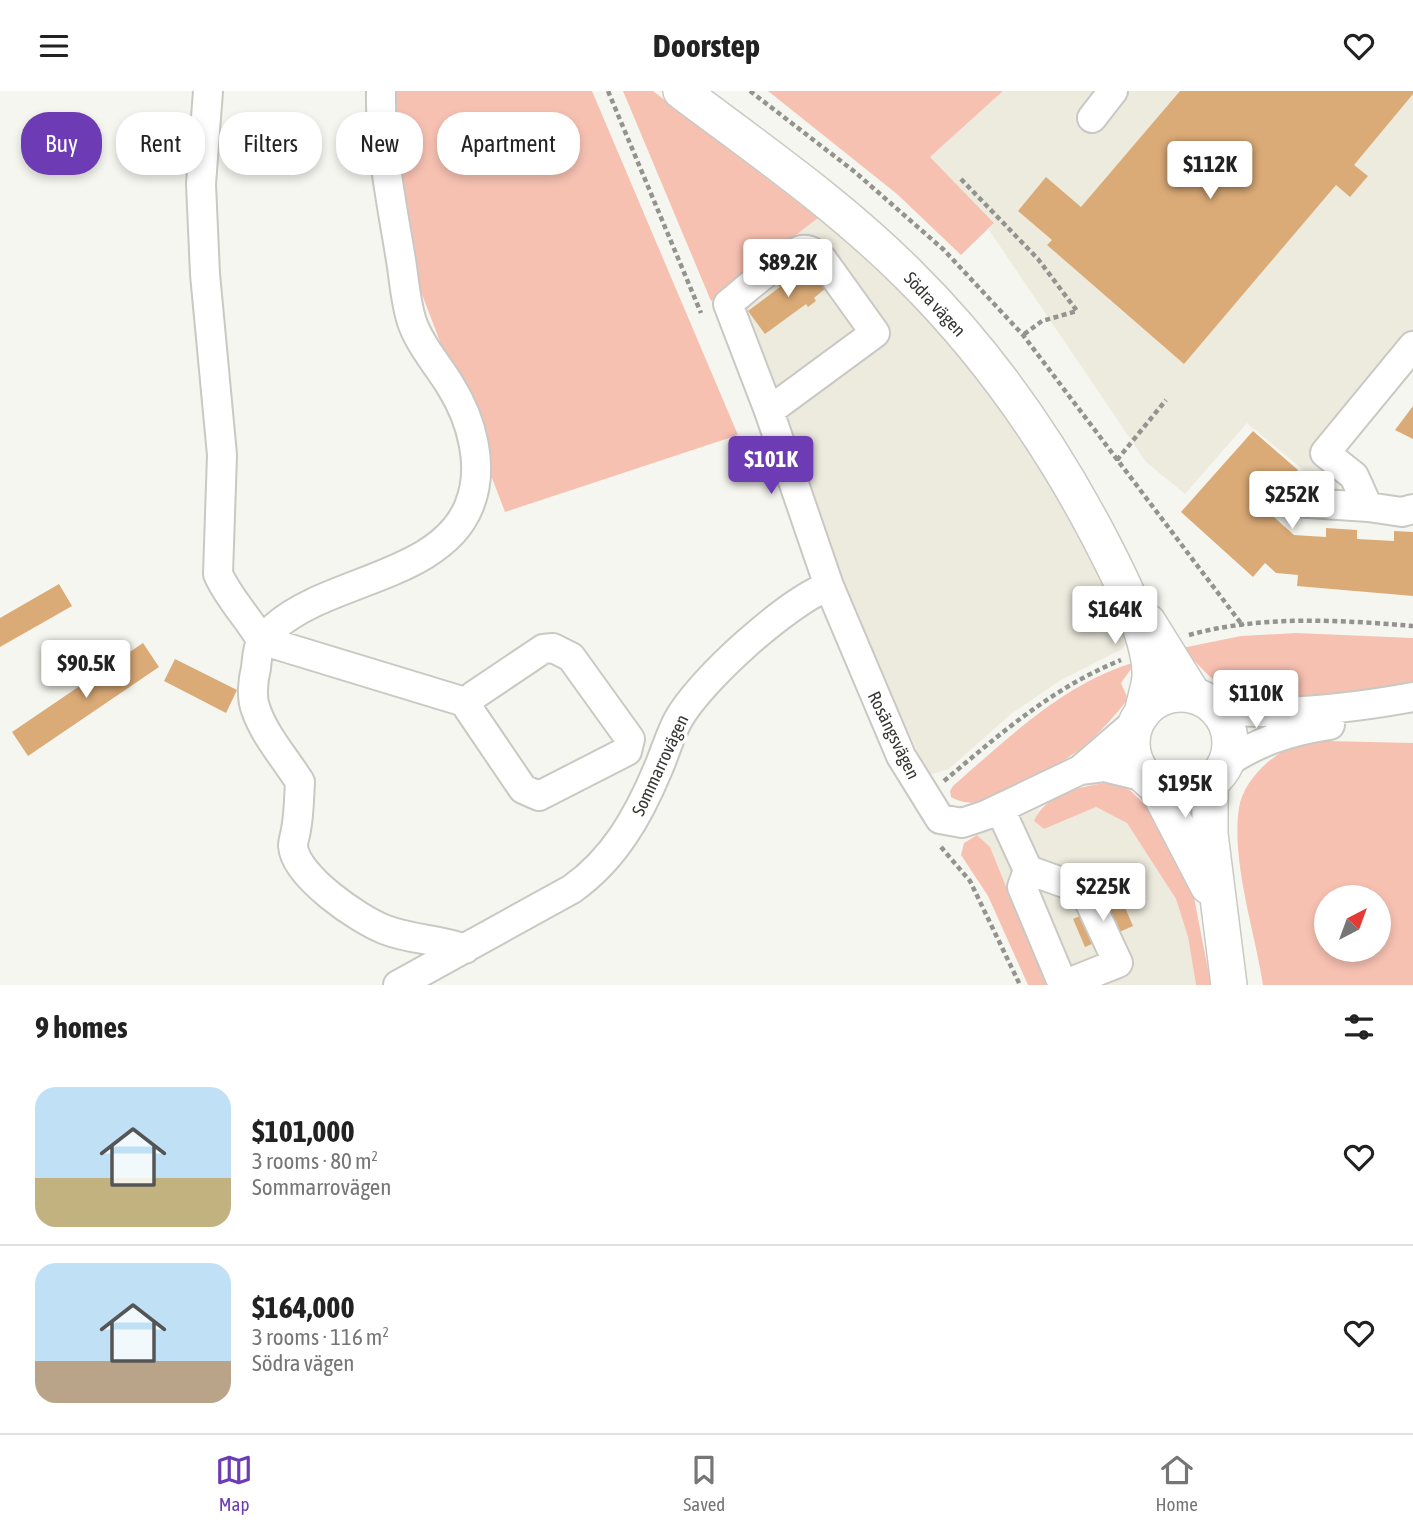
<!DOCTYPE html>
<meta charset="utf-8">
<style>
:root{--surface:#fff;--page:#f6f6f6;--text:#222;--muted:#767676;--line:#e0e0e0;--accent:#6d3bb3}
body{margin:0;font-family:"Asap Condensed",sans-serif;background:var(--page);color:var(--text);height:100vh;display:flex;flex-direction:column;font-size:26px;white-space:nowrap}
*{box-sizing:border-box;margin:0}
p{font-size:23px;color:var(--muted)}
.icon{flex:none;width:38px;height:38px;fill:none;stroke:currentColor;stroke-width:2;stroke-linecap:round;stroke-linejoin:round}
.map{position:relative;height:894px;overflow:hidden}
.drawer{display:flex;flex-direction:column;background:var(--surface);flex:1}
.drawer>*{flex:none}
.guide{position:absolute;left:21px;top:21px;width:700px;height:63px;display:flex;gap:14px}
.needle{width:46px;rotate:41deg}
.fabs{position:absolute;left:1314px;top:794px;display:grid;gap:14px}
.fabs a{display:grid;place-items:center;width:77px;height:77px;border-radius:50%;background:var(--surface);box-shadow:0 4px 10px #0003;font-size:35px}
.price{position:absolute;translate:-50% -60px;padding:0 16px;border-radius:7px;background:#fff;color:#222;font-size:23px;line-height:46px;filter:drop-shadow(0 2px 4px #0008)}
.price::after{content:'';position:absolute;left:50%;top:42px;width:21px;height:16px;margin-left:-10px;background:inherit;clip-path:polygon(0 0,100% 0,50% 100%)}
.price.active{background:var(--accent);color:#fff}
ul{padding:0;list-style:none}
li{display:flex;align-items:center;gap:21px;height:175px;padding:0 35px}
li+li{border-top:2px solid var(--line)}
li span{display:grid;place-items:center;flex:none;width:196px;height:140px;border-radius:21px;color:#555}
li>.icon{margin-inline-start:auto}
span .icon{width:84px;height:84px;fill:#fffc;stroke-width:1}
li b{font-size:30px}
h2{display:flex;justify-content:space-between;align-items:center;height:84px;padding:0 35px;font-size:30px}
.pill{padding:0 24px;border-radius:28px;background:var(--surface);box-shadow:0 4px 10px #0003;font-size:24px;line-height:63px}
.pill.active{background:var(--accent);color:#fff}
header{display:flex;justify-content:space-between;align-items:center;height:91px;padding:0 35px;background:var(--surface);font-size:32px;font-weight:700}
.dock{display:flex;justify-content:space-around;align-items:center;height:98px;border-top:2px solid var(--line);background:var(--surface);font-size:19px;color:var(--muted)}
.dock a{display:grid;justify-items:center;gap:4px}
.dock .active{color:var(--accent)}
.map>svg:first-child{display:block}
.built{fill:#edebde}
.green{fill:#f7c1b2;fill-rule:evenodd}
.building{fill:#dbab77}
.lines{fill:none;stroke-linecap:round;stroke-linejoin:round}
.minor-casing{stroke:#c9c8c3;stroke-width:32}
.major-casing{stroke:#c9c8c3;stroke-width:38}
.path{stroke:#93938f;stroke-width:4.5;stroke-dasharray:5 3.5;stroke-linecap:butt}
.minor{stroke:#fff;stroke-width:28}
.major{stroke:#fff;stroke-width:35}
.labels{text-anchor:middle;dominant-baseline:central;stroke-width:7;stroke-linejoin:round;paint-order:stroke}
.street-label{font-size:18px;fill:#363634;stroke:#fff}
</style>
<header><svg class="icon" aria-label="menu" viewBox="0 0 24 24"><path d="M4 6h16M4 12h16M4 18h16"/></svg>Doorstep<svg class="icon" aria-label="heart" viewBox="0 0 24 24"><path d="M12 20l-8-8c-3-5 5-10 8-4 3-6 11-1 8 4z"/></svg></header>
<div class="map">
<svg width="1413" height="894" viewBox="0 0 1413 894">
<rect width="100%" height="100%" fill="#f6f6f0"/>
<path class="built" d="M1003 0H1413V268L1320 393 1247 332 1185 403 1146 371 989 139 994 132 930 66Z
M818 127 878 176 960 265 1044 380 1099 479 1132 546 1122 558 1061 589 1011 623 949 678 929 684 762 336 711 210Z
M1096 716 1127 732 1176 808 1188 846 1196 894H1046L990 756 977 744 1040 717 1034 730 1044 738Z"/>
<path class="green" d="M395 0H592L738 344 505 421 418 193 397 63Z
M623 0H653L818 127 711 210Z
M768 0H1003L930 66 994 132 961 164 897 103Z
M1296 542 1413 547V595L1267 611 1237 606 1208 584 1182 557 1241 545Z
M1136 571 1121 592 1128 608C1113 627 1098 644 1079 659 1060 673 999 707 977 711 969 713 958 710 951 706L950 700 953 695C1007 648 1065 591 1136 571Z
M1327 650 1413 652V894H1263C1255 840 1231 771 1239 717 1243 690 1271 664 1295 654 1304 650 1317 651 1327 650ZM1326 807H1379V859H1326Z
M1118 691 1131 700 1152 721 1192 796 1211 894H1196L1188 846 1176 808 1127 732 1096 716 1044 738 1034 730C1046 701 1089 693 1118 691Z
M977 744 990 756 1046 894H1028L988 805 961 764 964 752Z"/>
<path class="building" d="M1180 0H1413V3L1354 74 1368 85 1350 106 1336 94 1184 273 1047 154 1052 149 1018 120 1046 86 1081 116Z
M810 174 827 196 814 207 816 210 808 216 806 213 765 243 748 220 780 196 777 192 787 184 790 188Z
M1413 315V348L1395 339Z
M1253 340 1298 379 1264 417 1294 444 1326 446V437L1357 439V448L1394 450V440L1413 441V505L1297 495 1298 484 1276 482 1265 472 1253 486 1181 421Z
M59 493 72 515 0 556V527Z
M143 552 159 576 28 665 12 641Z
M175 568 237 599 226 622 164 590Z
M1121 807 1133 835 1085 856 1073 828Z"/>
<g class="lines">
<defs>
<path id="minor" d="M208 0 201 93 205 183 222 364 218 483C229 508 248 526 261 549L468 612
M381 0C380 55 391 109 400 163 404 185 405 210 412 231 420 254 437 273 450 294 472 329 485 376 469 415 441 486 327 489 275 536 271 541 263 546 261 551 257 559 257 569 256 577 253 589 251 607 256 619 265 645 285 667 300 691 299 707 299 723 296 739 295 745 293 750 293 755 295 785 359 829 386 839 412 849 439 848 465 858
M1092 27 1113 0
M1413 255 1325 362 1354 385 1368 416 1402 421 1413 418
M1294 411 1368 416
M829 495 901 665 940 728 962 732 986 724 1080 679 1138 629
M553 557 571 566 630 648 627 660 539 705 523 698 468 617 473 605 543 558Z
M1216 619C1282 625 1348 618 1413 606
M1226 672C1259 650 1290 640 1330 634
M1080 679 1104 676 1145 686
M1000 718 1028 779 1022 796 1063 894 1118 872 1084 799 1028 779
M398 894 572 798C614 768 638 726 658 678 665 662 670 644 678 629 700 589 787 511 829 495L769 320 728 213C743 201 785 163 802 159 810 158 816 163 822 168L875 242 769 320"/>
<path id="major" d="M681 0C758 58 839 114 908 183 984 258 1045 344 1095 438 1114 474 1152 546 1150 586 1149 598 1144 611 1142 623
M1148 531 1194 605
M1132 652a49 49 0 1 1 98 0a49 49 0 1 1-98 0Z
M1210 692V743L1229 894
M1156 695 1208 795"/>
</defs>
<use href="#minor" class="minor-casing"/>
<use href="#major" class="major-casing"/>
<path class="path" d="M608 0 701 222
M750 0 855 81 944 159 1023 244 1243 535
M961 88 1038 168 1077 220 1042 230 1023 244
M1117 369 1166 309
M1189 544C1260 524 1341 529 1413 535
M944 690C1000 643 1052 597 1121 569
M941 756 970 790 1020 894"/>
<use href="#minor" class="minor"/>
<use href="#major" class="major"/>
</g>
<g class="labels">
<g class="street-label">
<text transform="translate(935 213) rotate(47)">Södra vägen</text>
<text transform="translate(894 644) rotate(64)">Rosängsvägen</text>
<text transform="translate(660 674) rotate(-65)">Sommarrovägen</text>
</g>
</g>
</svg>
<div class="fabs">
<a><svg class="needle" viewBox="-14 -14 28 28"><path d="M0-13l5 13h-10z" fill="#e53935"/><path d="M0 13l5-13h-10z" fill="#767676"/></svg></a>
</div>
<b class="price" style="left:1210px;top:110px">$112K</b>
<b class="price" style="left:788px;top:208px">$89.2K</b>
<b class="price active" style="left:771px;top:405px">$101K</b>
<b class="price" style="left:1292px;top:440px">$252K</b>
<b class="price" style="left:1115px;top:555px">$164K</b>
<b class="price" style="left:86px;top:609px">$90.5K</b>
<b class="price" style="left:1256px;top:639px">$110K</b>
<b class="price" style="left:1185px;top:729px">$195K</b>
<b class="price" style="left:1103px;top:832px">$225K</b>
<div class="guide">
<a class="pill active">Buy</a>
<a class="pill">Rent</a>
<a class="pill">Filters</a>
<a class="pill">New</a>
<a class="pill">Apartment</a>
</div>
</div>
<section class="drawer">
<h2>9 homes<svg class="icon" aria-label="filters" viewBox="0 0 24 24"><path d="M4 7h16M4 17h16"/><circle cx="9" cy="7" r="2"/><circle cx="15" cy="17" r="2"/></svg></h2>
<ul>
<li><span style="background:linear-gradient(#bfe0f5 65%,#c2b280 0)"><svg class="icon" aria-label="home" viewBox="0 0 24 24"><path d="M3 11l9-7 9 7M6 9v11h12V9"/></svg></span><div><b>$101,000</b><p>3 rooms · 80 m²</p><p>Sommarrovägen</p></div><svg class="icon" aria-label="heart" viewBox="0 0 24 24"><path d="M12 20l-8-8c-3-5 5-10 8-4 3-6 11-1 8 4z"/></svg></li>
<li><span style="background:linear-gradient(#bfe0f5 70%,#b9a48a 0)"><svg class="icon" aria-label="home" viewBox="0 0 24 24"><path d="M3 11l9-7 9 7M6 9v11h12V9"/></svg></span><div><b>$164,000</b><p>3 rooms · 116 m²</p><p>Södra vägen</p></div><svg class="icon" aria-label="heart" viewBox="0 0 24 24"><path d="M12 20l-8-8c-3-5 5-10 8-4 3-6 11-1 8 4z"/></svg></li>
</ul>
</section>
<nav class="dock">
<a class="active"><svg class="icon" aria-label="map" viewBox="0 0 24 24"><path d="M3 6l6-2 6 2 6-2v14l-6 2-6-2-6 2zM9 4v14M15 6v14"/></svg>Map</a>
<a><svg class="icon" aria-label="saved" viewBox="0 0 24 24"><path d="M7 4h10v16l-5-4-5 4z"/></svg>Saved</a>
<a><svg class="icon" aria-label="home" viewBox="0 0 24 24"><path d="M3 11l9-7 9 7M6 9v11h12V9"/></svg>Home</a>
</nav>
